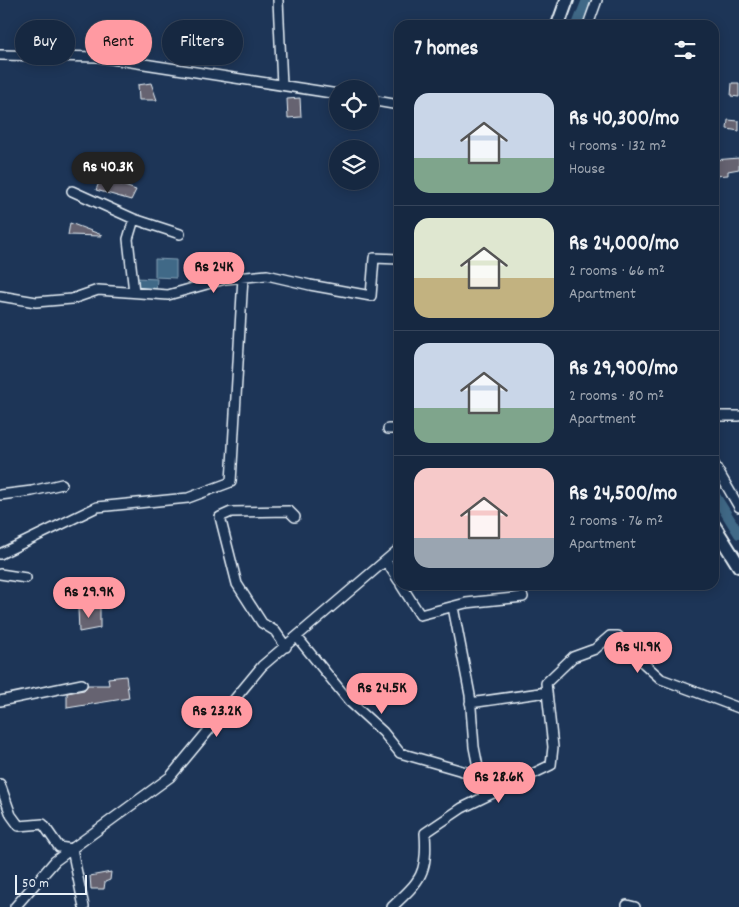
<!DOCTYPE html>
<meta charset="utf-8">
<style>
:root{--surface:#162841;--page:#23344c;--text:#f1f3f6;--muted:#9ea6b1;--line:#35445a;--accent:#ff9aa2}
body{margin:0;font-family:Dekko,sans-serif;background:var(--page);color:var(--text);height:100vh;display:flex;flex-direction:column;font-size:19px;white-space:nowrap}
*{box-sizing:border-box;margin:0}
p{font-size:16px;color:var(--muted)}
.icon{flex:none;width:28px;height:28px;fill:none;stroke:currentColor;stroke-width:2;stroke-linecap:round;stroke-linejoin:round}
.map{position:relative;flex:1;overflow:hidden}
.sheet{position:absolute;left:394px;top:20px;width:325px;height:570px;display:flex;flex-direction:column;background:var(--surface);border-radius:15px;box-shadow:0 2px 12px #0003,0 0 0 1px var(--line)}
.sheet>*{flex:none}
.guide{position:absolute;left:15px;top:20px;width:304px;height:45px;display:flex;gap:10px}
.tools{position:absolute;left:329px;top:80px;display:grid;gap:10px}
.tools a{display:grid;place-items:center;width:50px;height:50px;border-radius:50%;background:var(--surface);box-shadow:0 2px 12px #0003,0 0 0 1px var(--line);font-size:25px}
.scale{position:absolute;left:15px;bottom:12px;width:72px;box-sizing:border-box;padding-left:5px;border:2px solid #e8f1f8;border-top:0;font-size:14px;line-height:18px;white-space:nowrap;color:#e8f1f8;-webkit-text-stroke:4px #1d3557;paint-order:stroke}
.price{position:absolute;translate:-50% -42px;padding:0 11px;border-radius:18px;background:var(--accent);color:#111;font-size:16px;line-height:32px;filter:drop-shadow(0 1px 2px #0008)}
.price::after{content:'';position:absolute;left:50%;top:30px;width:15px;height:11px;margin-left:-8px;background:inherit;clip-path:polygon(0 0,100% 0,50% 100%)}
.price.on{background:#222;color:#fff}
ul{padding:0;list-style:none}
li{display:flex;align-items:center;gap:15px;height:125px;padding:0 20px}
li+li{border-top:1px solid var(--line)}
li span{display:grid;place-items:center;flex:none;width:140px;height:100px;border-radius:15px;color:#555}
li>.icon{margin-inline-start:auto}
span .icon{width:60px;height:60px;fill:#fffc;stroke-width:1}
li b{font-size:21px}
h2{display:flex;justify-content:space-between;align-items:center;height:60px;padding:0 20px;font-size:21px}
.chip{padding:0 18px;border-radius:22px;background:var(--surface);box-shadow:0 2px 12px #0003,0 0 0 1px var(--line);font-size:18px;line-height:45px}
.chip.on{background:var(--accent);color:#111}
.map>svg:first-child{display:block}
.water{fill:#406987;stroke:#839fb4}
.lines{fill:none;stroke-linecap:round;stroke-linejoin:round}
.canal{stroke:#406987;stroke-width:10}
.building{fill:#666471;stroke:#e8f1f8}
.minor-casing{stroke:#e8f1f8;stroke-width:12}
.secondary-casing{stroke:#e8f1f8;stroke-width:16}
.minor{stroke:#1d3557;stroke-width:9}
.secondary{stroke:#1d3557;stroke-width:12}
</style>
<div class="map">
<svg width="739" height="907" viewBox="0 0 739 907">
<rect width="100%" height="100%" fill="#1d3557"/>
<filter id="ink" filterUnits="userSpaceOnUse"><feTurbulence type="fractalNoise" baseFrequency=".02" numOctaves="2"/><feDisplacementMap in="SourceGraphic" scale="10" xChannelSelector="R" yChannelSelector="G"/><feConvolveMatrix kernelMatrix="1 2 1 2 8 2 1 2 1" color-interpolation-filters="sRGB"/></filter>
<g filter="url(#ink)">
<path class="water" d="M155 259 176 260V278L155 277Z
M136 278 157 279 156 292 136 291Z"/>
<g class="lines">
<path class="canal" d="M577 25 587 0
M714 494 739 534"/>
</g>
<path class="building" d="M151 83 157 100H139L138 85Z
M732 83H739V97L731 96Z
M300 98 301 117 288 118 287 99Z
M728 120 739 121V131L727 129Z
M739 158V169L728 171V175L714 176V160Z
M102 175 117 180 116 183 136 190 131 200 96 190Z
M70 223 102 235 101 236 68 235Z
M100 608V628L79 632 78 609Z
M126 676 129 698 67 708V693L84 690 88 685H109L108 678Z
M111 872 110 880 105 882 104 889H91L90 876Z"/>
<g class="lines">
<defs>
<path id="minor" d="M278 0 282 85
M588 25 597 0
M0 55 99 57 338 94
M370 100 399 105
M72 191 134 219 180 234
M134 219 128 239 134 292
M0 296 36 302 72 299 98 290 168 295 225 279 267 275 310 285 371 296 374 258 399 259
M714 416H739
M388 429H399
M714 464 739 507
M0 495 32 491 62 484
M0 554 97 507 188 498 231 482 243 277
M386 561 399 581
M0 574 26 578
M401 585 420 615 466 603 523 597
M453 607 470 695 474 747 484 797
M297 637 349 701 383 732 400 753 473 774H481
M286 647 275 631 262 623 237 584 220 517 231 512 289 511 295 517
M0 701 82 684
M470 703 547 692
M0 784 11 815 19 826 43 824 59 847 72 849 84 907
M627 905 635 907
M15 907 55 861 170 777 262 666 399 549
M392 907C421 880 428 873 425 833L462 808 551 765 553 747 546 683 573 657 595 649 610 636H618L630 651 661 679 739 708"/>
<path id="secondary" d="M558 25 567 0
M714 526 739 566"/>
</defs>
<use href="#minor" class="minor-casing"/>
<use href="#secondary" class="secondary-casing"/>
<use href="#minor" class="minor"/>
<use href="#secondary" class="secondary"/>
</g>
</g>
</svg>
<div class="tools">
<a><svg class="icon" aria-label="locate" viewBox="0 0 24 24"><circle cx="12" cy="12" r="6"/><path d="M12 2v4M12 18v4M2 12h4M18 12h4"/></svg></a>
<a><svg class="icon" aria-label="layers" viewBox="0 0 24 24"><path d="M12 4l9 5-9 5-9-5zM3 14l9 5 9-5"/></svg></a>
</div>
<div class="scale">50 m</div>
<b class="price on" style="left:108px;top:194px">Rs 40.3K</b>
<b class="price" style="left:214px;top:294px">Rs 24K</b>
<b class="price" style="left:89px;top:619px">Rs 29.9K</b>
<b class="price" style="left:638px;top:674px">Rs 41.9K</b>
<b class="price" style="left:382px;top:715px">Rs 24.5K</b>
<b class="price" style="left:217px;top:738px">Rs 23.2K</b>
<b class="price" style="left:499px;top:804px">Rs 28.6K</b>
<div class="guide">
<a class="chip">Buy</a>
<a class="chip on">Rent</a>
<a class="chip">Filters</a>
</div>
<section class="sheet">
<h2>7 homes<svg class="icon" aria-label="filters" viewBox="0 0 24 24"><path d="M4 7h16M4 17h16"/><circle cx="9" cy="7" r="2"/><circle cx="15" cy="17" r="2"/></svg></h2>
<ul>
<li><span style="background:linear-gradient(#c9d6e8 65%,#7fa58c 0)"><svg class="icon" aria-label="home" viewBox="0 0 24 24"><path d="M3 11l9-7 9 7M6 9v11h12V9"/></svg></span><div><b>Rs 40,300/mo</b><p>4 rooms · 132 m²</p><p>House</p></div></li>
<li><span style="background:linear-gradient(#dfe7d0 60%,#c2b280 0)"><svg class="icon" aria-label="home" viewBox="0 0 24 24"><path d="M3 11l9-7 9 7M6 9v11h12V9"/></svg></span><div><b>Rs 24,000/mo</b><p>2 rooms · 66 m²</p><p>Apartment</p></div></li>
<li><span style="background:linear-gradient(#c9d6e8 65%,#7fa58c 0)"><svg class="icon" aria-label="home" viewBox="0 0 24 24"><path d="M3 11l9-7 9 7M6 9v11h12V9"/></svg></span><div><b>Rs 29,900/mo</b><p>2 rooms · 80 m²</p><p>Apartment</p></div></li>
<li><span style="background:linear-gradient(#f6c9c9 70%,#9aa5b1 0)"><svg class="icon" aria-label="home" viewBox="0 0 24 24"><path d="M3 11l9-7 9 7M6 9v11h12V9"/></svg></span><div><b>Rs 24,500/mo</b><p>2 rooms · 76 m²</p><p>Apartment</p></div></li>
</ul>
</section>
</div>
